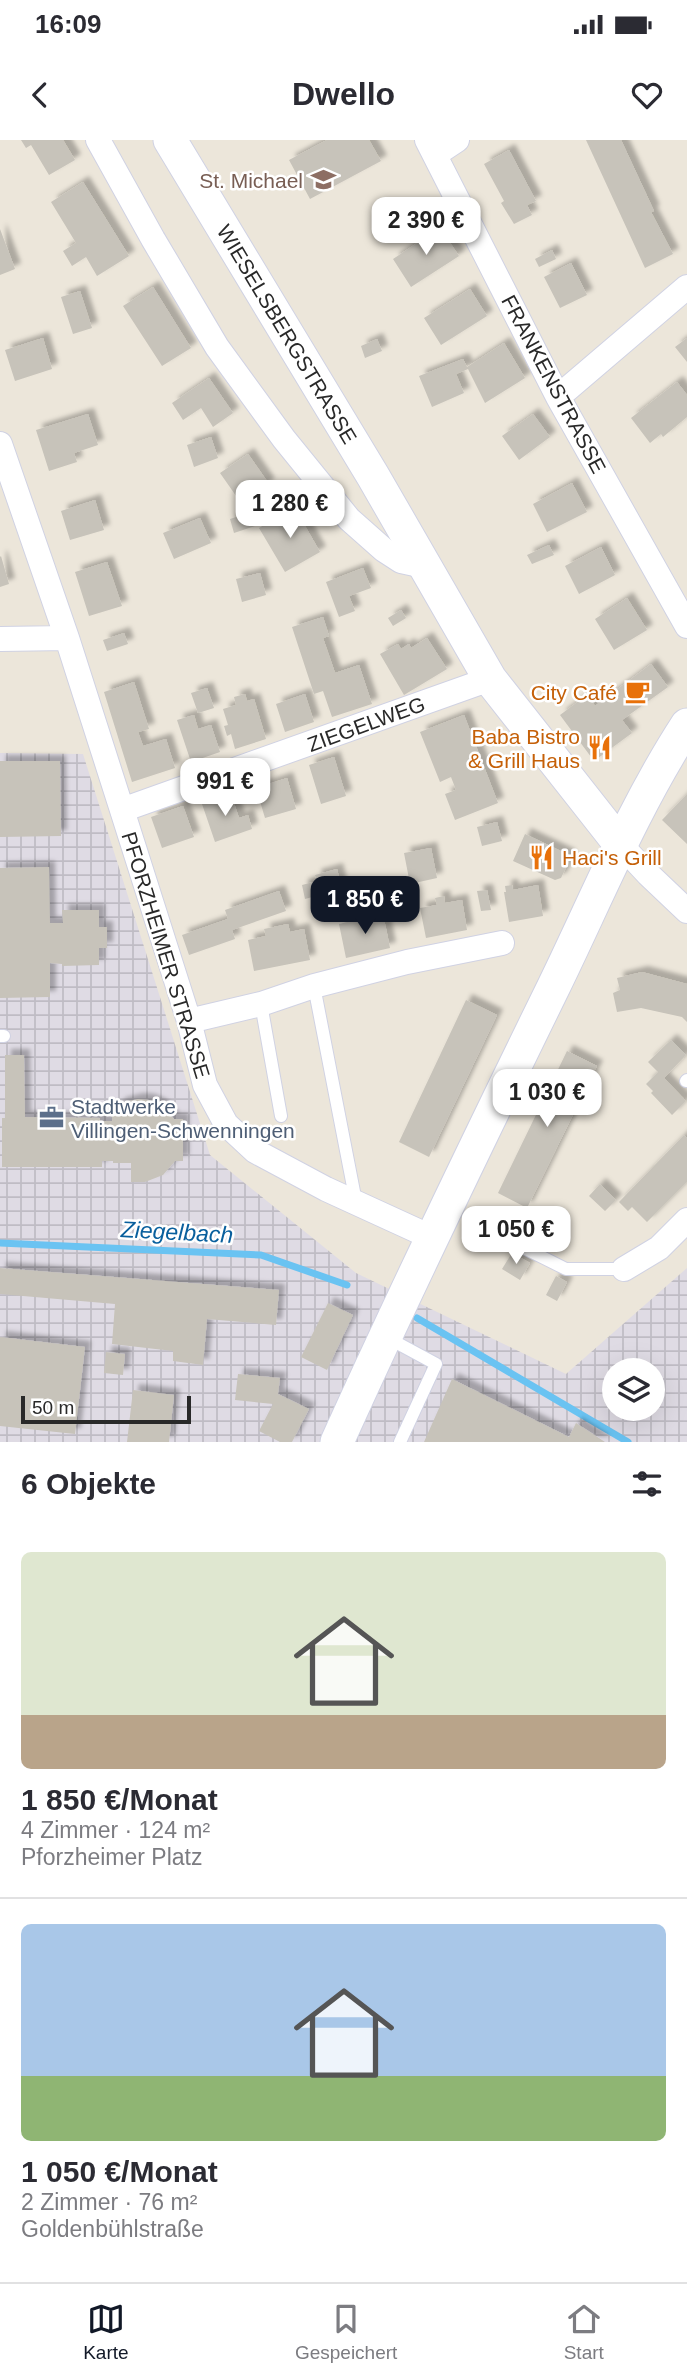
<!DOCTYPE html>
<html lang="de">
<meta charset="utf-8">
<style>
:root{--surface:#fff;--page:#f7f7f7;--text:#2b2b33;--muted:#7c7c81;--line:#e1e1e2;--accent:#111827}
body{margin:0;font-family:Arial,sans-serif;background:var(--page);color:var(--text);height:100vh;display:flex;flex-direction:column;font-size:26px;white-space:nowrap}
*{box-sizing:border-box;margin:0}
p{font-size:23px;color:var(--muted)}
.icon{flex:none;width:38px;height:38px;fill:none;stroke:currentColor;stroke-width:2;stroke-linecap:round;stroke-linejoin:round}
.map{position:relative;height:1302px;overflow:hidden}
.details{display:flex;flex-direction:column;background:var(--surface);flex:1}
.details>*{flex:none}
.tools{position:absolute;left:602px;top:1218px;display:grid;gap:14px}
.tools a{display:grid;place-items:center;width:63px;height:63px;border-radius:50%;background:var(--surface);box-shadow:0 7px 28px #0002;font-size:35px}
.scale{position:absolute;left:21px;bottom:18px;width:170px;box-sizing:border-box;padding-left:7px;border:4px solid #292929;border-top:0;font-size:19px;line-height:24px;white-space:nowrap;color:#292929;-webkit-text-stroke:5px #fff;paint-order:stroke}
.price{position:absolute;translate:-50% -60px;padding:0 16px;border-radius:14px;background:#fff;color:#222;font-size:23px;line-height:46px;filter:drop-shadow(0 2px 4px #0008)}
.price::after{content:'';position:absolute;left:50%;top:42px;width:21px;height:16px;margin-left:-10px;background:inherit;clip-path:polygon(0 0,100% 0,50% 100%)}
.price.on{background:var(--accent);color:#fff}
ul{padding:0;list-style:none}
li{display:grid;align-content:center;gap:14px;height:371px;padding:0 21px}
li+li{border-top:2px solid var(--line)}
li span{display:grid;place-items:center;height:217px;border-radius:10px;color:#555}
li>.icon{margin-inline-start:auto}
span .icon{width:126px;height:126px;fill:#fffc;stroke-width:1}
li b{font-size:30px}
h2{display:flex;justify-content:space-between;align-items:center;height:84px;padding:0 21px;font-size:30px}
.status{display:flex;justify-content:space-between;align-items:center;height:49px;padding:0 35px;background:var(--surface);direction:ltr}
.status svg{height:19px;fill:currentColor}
header{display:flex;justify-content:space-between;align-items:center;height:91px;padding:0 21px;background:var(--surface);font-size:32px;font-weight:800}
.dock{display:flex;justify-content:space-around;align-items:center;height:98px;border-top:2px solid var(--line);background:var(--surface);font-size:19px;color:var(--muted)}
.dock a{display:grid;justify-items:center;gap:4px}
.dock .on{color:var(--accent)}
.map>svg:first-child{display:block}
.industrial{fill:url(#industrial-grid);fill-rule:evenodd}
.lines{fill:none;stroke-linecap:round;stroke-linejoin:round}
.stream{stroke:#6ac3f2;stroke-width:7}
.building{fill:#c7c3ba;filter:url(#shadow)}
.lane-casing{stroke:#d0d2e3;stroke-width:14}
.street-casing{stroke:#d0d2e3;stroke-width:26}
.secondary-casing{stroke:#d0d2e3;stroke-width:35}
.lane{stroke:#fff;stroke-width:12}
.street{stroke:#fff;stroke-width:24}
.secondary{stroke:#fff;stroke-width:33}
.labels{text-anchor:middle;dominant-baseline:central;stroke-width:5;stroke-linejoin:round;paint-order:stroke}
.education-label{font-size:21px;fill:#785e54;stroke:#fff;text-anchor:end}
.street-label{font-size:21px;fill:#292929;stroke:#fff}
.food-label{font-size:21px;fill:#c56008;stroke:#fff;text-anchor:end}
.service-label{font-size:21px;fill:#4e5e75;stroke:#fff;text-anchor:start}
.water-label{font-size:23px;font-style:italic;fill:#095f9d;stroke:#fff}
</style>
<div class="status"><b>16:09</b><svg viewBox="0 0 49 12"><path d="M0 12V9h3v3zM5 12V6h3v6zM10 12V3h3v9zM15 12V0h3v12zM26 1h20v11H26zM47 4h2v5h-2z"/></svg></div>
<header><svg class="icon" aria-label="back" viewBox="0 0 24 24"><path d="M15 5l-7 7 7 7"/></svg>Dwello<svg class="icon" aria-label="heart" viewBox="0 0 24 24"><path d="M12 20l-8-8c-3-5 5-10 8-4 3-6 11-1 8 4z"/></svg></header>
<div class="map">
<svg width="687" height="1302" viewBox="0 0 687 1302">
<defs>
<pattern id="industrial-grid" width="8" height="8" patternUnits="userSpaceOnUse" patternTransform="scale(1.75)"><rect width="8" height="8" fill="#dfdbe4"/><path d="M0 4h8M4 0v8" fill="none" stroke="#bfbcc4"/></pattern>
<filter id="shadow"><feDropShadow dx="6" dy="-6" stdDeviation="2" flood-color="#0004"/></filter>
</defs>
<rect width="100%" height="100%" fill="#ece6da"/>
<path class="industrial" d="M0 613 83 614 210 1015 356 1133 566 1234 687 1128V1302H0ZM614 1230H653V1269H614Z"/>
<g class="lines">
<path class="stream" d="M0 1103 261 1115 347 1145
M417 1178 628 1302"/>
</g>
<path class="building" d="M21 0H63L75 20 49 35 31 5 26 8Z
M327 0H369L381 21 310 59 289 20Z
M586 0H621L654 71 651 72 673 114 645 128Z
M509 10 536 61 527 65 532 75 514 84 501 63 504 61 484 24Z
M83 42 129 116 97 136 86 117 72 126 63 111 76 103 51 62Z
M440 88 459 116 411 147 393 119Z
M0 89 15 129 0 135Z
M552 110 556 119 539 127 535 119Z
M571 123 587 155 560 168 544 137Z
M153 147 191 208 162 226 123 166Z
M470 149 487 176 441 205 424 178Z
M80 151 92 188 73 194 61 157Z
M43 198 52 229 15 241 5 210Z
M687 198V222L675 207Z
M377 199 382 211 365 218 361 206Z
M504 203 525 238 485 263 468 229 456 234 464 253 432 267 419 236 463 219 467 227Z
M209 238 233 273 213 287 201 268 183 280 172 263Z
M677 242 687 255V277L663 297 661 294 650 303 631 278Z
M88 274 98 305 74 313 77 322 49 331 36 290Z
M533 274 550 297 519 320 502 296Z
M211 297 218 318 194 327 187 305Z
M248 314 269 344 241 363 220 333Z
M572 343 587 372 547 392 533 364Z
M95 360 104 390 70 400 61 371Z
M294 367 320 412 285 432 259 388Z
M251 372 255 386 234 393 230 379Z
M200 378 211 403 174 419 163 393Z
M549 405 554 415 532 424 527 415Z
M601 407 615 435 579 454 565 426Z
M1 416 9 444 0 447V417Z
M107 422 122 466 89 476 75 432Z
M363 428 371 448 349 456 355 471 339 477 326 442Z
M260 433 266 455 242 462 236 439Z
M627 458 647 490 614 510 595 479Z
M401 470 406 478 393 486 388 478Z
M323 477 329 496 323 498 335 533 359 525 372 564 332 577 323 551 314 554 292 487Z
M124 493 128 504 107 511 103 500Z
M427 498 447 529 404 555 380 514 398 504 401 509 409 504 411 508Z
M651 524 668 547 622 580 632 593 594 621 560 575 587 555 595 566Z
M134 542 149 589 138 592 143 606 166 599 175 628 132 642 104 552Z
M207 548 214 568 198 573 191 553Z
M245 554 247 561 254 559 266 599 235 609 231 594 227 596 224 586 228 585 223 569 236 565 234 557Z
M305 554 314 582 285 592 276 564Z
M194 575 198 589 211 585 220 612 191 622 177 580Z
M464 575 498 663 455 680 445 654 456 650 451 637 440 642 420 592Z
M334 617 346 656 321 664 309 625Z
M0 621H60L61 696 0 697Z
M287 638 296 669 265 678 256 648Z
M231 654 239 678 248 675 252 689 215 702 202 664Z
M687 654V704L662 680Z
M183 666 194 697 162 708 151 677Z
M497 682 502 701 482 706 477 687Z
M525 694 569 715 570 719 561 738 555 740 513 721Z
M431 708 437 738 410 744 404 713Z
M49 727 50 783H63L62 770H99V787H107V808H99V825L62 826V824L50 823V857L0 858V728Z
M337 729 342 749 305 759 302 745 317 741 315 735Z
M512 745 513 750 538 745 543 776 509 782 504 752H506L505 746Z
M487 750 491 770 481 771 477 751Z
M279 751 286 771 232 790 235 799 189 815 182 795 228 779 225 770Z
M444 756 445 763 462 760 467 790 426 798 420 768 437 765 435 758Z
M383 774 390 808 346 818 339 784Z
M288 784 290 792 304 789 310 820 254 831 248 800 266 796 264 789Z
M642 832 687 844V882L682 877 641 868 617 872 613 853 620 850 617 838Z
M466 860 497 875 429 1017 399 1002Z
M671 900 686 915 664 938 686 961 672 975 651 953 653 951 646 944 658 932 648 922Z
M567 911 597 926 527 1068 498 1053Z
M5 915H24L25 977 100 978V981H112V970L121 963 138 959 149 960 161 965 174 979H183V1021H175L163 1035 145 1042H131V1023H113V1021H102V1027H2V978H5Z
M684 995 687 998V1042L647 1082 632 1067 628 1071 619 1062Z
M600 1044 616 1060 605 1071 589 1056Z
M512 1113 530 1123 520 1140 502 1129Z
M0 1128 279 1150 276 1185 207 1179 203 1225 173 1221V1211L112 1204 115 1164 0 1154Z
M556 1136 567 1142 557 1161 546 1155Z
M328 1163 353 1175 327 1230 301 1217Z
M0 1197 85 1207 75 1294 0 1286Z
M106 1212 125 1214 123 1235 104 1233Z
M238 1234 280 1238 278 1254 309 1269 292 1302H280L259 1291 273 1264 235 1260Z
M452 1239 569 1297 576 1283 605 1302H424Z
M133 1250 174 1255 169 1302H127Z"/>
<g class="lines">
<defs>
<path id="lane" d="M314 846 356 1062
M261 864 281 976
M0 896H4
M686 941 687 940
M486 1089 566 1129H624
M386 1197 436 1224 400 1302"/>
<path id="street" d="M98 0 153 99 217 207 284 299 349 379 384 410 401 421 424 426
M427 0 558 257 687 486
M436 14 457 0
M558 257 687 147
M0 304 67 498 122 670 189 881 205 945 226 984 255 1011 326 1049 433 1098
M0 499 67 498
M122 670 490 539
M620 704 648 734 687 771
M189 881 261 864 314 846 407 822 502 803
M624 1129 659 1108 687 1080"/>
<path id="secondary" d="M170 0 373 336 490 539 620 704
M337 1302C406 1149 479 999 553 848 596 760 633 668 687 585"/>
</defs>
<use href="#lane" class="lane-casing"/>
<use href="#street" class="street-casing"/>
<use href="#secondary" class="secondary-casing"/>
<use href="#lane" class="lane"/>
<use href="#street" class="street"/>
<use href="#secondary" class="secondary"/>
</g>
<defs>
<symbol id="school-bare" viewBox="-9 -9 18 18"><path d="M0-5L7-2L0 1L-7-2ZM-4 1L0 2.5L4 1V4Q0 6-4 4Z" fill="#8d6e63" stroke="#fff" stroke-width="2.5" paint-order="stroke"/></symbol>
<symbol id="cafe-bare" viewBox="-9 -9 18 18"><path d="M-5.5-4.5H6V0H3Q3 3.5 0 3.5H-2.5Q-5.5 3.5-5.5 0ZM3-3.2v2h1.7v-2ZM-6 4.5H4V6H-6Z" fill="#e8710a" stroke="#fff" stroke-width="2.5" paint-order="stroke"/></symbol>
<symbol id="restaurant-bare" viewBox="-9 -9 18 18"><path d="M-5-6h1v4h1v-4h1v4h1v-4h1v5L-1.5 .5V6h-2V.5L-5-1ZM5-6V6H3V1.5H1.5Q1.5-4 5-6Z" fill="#e8710a" stroke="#fff" stroke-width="2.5" paint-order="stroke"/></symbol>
<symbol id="office-bare" viewBox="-9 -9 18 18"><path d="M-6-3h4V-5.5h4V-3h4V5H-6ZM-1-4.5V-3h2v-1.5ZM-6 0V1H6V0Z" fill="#5c6f8a" stroke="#fff" stroke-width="2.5" paint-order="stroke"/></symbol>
</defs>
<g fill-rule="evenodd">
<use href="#school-bare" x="306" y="22" width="35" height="35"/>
<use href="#cafe-bare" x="620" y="534" width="35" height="35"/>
<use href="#restaurant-bare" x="582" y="590" width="35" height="35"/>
<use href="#restaurant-bare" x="524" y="700" width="35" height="35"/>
<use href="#office-bare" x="34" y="960" width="35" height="35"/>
</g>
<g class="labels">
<g class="education-label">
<text x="303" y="40">St. Michael</text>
</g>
<g class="street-label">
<text transform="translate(287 194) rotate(59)">WIESELSBERGSTRASSE</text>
<text transform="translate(554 244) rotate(62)">FRANKENSTRASSE</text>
<text transform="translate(366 584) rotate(-20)">ZIEGELWEG</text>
<text transform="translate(166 815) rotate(73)">PFORZHEIMER STRASSE</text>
</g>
<g class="food-label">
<text x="617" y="552">City Café</text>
<text x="580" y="596">Baba Bistro<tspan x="580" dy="24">&amp; Grill Haus</tspan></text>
<text x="562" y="717" text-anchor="start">Haci's Grill</text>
</g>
<g class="service-label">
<text x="71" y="966">Stadtwerke<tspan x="71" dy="24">Villingen-Schwenningen</tspan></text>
</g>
<g class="water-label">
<text transform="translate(177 1092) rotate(3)">Ziegelbach</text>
</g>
</g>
</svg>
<div class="tools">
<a><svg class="icon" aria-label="layers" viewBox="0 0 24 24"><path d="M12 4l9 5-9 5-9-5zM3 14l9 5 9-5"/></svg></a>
</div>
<div class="scale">50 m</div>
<b class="price" style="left:426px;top:117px">2 390 €</b>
<b class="price" style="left:290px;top:400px">1 280 €</b>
<b class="price" style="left:225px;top:678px">991 €</b>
<b class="price on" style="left:365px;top:796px">1 850 €</b>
<b class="price" style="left:547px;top:989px">1 030 €</b>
<b class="price" style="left:516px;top:1126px">1 050 €</b>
</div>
<section class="details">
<h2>6 Objekte<svg class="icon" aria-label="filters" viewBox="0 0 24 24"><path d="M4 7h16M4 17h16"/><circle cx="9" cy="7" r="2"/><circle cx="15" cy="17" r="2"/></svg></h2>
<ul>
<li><span style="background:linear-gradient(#dfe7d0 75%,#b9a48a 0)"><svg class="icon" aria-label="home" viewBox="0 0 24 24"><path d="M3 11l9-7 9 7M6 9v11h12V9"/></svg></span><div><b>1 850 €/Monat</b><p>4 Zimmer · 124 m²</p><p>Pforzheimer Platz</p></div></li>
<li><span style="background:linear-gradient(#a9c7e8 70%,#8fb573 0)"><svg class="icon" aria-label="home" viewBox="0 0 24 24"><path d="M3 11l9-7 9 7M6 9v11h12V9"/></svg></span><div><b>1 050 €/Monat</b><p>2 Zimmer · 76 m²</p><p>Goldenbühlstraße</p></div></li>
</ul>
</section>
<nav class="dock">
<a class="on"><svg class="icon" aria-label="map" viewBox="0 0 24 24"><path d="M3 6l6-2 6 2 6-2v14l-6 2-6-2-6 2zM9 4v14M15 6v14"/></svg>Karte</a>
<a><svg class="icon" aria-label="saved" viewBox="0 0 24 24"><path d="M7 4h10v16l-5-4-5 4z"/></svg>Gespeichert</a>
<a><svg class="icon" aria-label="home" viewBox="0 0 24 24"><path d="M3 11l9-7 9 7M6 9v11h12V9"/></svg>Start</a>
</nav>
